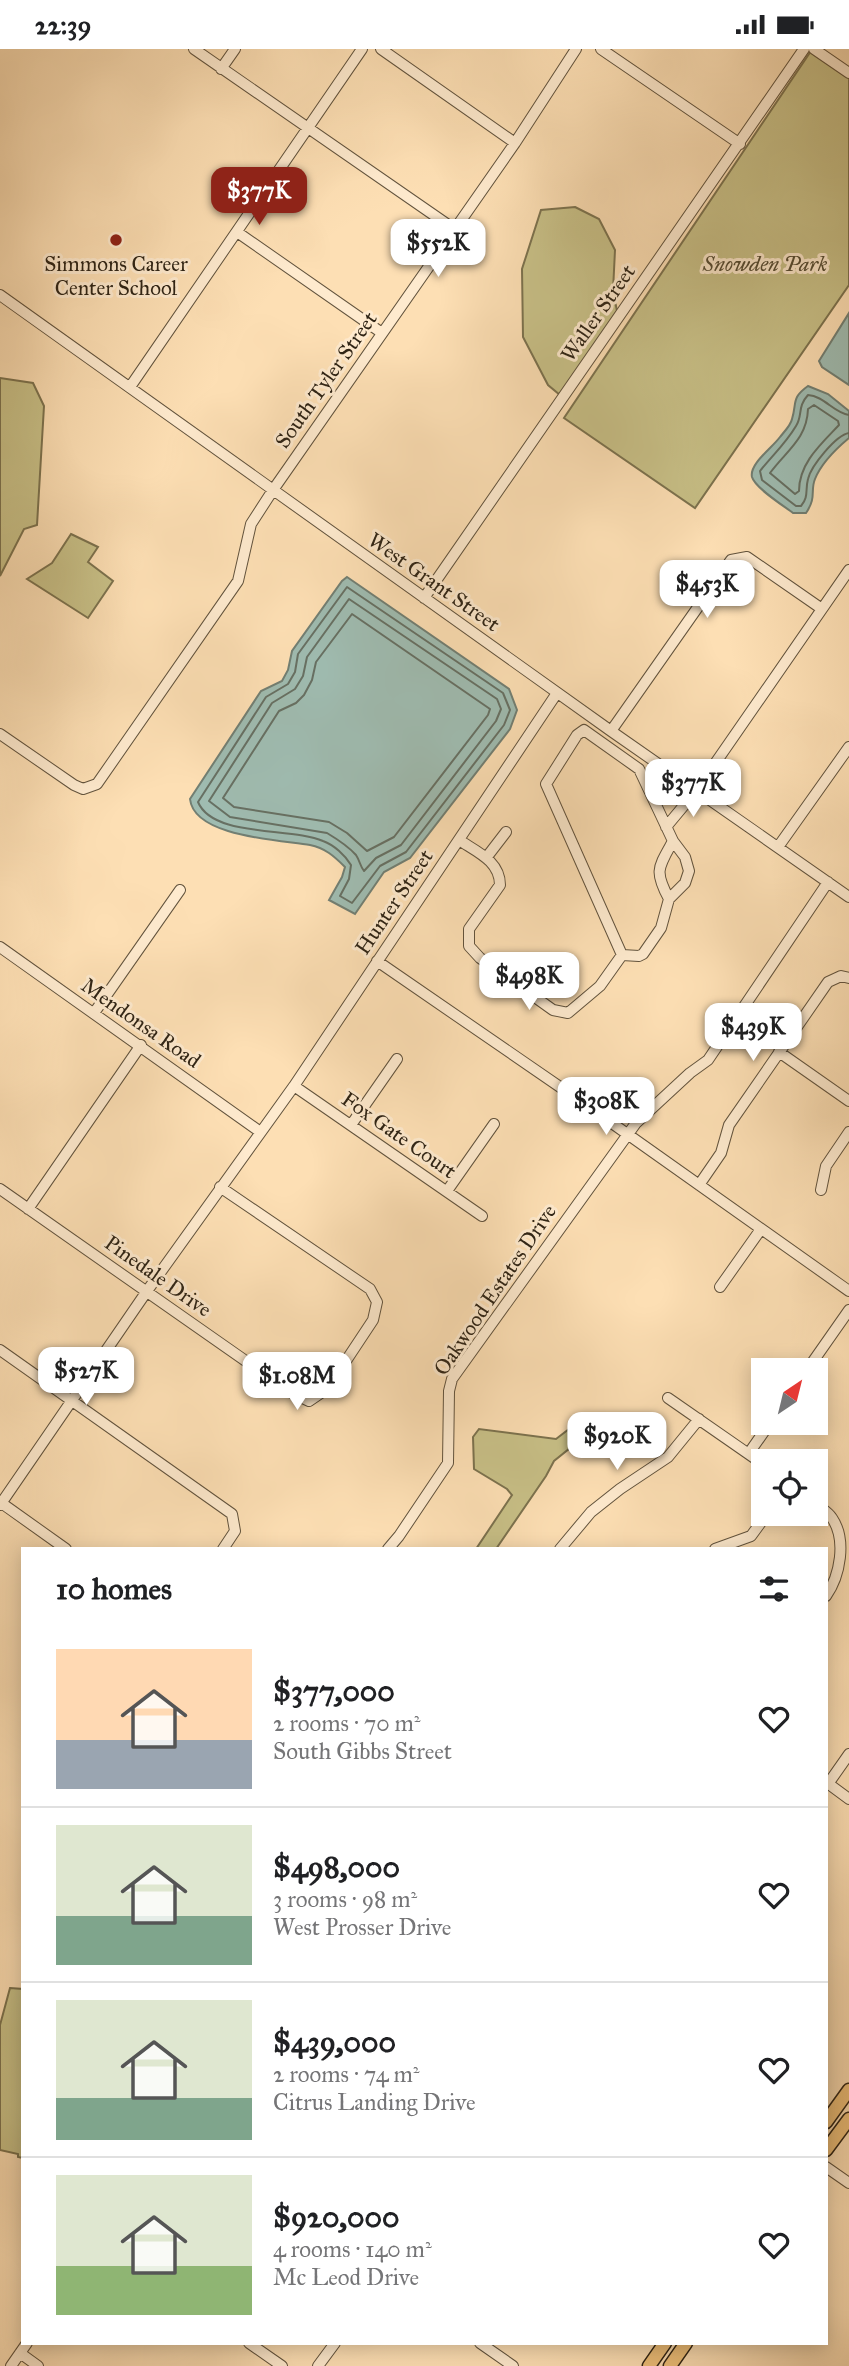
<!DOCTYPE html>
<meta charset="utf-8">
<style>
:root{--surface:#fff;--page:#f6f6f6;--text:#202124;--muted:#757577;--line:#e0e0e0;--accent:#8f2418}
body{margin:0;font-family:"IM FELL Great Primer",serif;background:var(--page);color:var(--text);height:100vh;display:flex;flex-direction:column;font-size:26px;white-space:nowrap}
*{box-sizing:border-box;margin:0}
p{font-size:23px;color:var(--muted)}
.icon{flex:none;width:38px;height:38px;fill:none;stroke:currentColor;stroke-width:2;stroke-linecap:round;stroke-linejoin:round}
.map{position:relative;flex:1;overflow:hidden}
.sheet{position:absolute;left:21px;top:1498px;width:807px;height:798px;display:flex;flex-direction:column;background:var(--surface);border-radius:0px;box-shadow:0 4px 18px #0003}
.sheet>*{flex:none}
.needle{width:46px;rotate:35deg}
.fabs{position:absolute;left:751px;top:1309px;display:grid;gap:14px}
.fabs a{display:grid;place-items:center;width:77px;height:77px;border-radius:0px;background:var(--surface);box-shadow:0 4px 18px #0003;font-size:35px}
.price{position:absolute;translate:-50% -60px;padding:0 16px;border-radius:14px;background:#fff;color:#222;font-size:23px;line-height:46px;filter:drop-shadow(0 2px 4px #0008)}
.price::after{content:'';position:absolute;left:50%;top:42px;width:21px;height:16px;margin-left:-10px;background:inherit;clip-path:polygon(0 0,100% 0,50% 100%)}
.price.on{background:var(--accent);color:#fff}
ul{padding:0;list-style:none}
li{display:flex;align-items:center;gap:21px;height:175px;padding:0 35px}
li+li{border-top:2px solid var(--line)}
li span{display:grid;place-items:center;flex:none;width:196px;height:140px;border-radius:0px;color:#555}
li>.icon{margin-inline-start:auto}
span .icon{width:84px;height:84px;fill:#fffc;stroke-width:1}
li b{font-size:30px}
h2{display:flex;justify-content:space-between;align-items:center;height:84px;padding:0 35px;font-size:30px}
.status{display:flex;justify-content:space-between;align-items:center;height:49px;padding:0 35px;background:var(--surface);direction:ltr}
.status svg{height:19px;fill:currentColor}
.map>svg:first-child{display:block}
.green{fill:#c8c087;stroke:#7c724e;stroke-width:2}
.water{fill:#9fbcb1;stroke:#727f73;stroke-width:2}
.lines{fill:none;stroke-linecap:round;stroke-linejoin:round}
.shore{stroke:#677063;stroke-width:2}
.minor-casing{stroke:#62533d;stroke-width:12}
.major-casing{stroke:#2f2415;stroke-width:15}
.minor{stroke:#feeace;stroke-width:10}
.major{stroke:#eec07a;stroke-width:12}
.poi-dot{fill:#8f2418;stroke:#feeace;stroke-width:2.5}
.labels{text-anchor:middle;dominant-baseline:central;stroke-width:6;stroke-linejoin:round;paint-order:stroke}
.poi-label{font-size:21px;fill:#2f2415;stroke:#feeace}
.park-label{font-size:21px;font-style:italic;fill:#554b32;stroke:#feeace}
.street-label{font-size:21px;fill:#2f2415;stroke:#feeace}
</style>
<div class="status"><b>22:39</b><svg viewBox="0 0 49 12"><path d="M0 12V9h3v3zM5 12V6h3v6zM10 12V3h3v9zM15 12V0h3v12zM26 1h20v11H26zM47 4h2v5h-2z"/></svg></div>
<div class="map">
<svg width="849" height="2317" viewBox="0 0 849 2317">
<rect width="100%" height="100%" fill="#fddfb4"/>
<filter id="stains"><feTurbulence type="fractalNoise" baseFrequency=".00286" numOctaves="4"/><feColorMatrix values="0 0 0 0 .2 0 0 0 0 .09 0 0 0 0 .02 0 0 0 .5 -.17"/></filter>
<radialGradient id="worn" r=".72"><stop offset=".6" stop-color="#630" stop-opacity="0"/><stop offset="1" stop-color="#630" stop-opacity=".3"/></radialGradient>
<path class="green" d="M811 2 849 29V236L695 459 564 369Z
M575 158 599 170 615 201 613 242 617 262 560 346 548 336 523 288 522 220 541 161Z
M0 329 33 334 44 357 37 476 24 480 0 527Z
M71 485 98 498 88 513 113 532 88 569 27 530 52 514Z
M586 1367 595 1379 554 1412 546 1427 496 1500H476L512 1446 507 1440 474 1420 473 1388 479 1380 556 1390Z
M10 1939 23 1940V2109L18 2108V2105L0 2101V1976Z"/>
<path class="water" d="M849 264V336L822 318 819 312Z
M808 337 828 345 849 362V389C837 399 821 415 815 430 810 442 817 448 806 464H793C784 457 755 439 752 428 749 415 773 398 780 388 784 383 791 376 792 370 797 354 791 349 808 337Z
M347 528 509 640 517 661 510 680 410 809 384 823 355 865 329 851 342 828 345 818C334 807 325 799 310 796 280 791 194 788 190 750L261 642 282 632 288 621 292 602 342 532Z"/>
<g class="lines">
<path class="shore" d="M814 356 838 372 839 376C821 395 799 414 799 442L795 445 770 424C786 402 807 390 808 360Z
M849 366C834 364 824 347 808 346 797 358 803 366 796 377 786 394 772 407 760 422L762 431 796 457H801C809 448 805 441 808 430 811 417 836 386 849 384
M347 538 503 644 510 661 504 676 406 803 380 817 352 854 340 847 349 830 351 816C345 806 334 796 323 792 292 778 213 789 198 753L266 648 288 635 295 623 298 605Z
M349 550 497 650 501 660 496 672 401 796 376 809 364 822C360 817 360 812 356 806 348 797 337 790 327 784L230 768 209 752 272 654 295 640 303 627 307 608Z
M352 565 490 660 488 666 394 788 367 802 347 784 329 773 234 758 223 749 279 662 296 654 304 646 312 631 316 613Z"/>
<defs>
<path id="minor" d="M194 0 454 180
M381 0 515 94
M601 0 740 95
M814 0 849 24
M221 20 235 0
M237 183 382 284
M0 246 611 682 849 848
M130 338 362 0
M424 549 804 0
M611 682 731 511 747 508 822 560
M0 685 74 736 83 740 97 735 238 532 251 475 273 441 515 94 576 0
M666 778 696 742 849 521
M459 791C477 803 500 812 500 836L469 880V897L480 909 553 961 568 964 600 937 622 906 639 907 643 905 661 879 669 850 685 834 689 822 685 808 673 792 639 720 584 681 577 686 546 735 622 906
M778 798 849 698
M486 809 506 783
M669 850C654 822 658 819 673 792
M0 898 259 1082
M377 912 592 1060 849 1242
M94 964 180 841
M779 1003 849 1052
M294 1037 482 1167
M351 1076 397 1010
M699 1136 721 1104 729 1076 828 933 841 927 849 929
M0 1140 290 1343 309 1352 328 1339 373 1271 377 1253 370 1240 220 1138
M821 1141 826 1117 849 1083
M447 1142 494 1075
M28 1160 141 996
M720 1238 761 1180
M0 1301 232 1465 235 1482 223 1500
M807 1321 849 1261
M668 1349 763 1415
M749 1404 770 1374
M0 1453 66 1500
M816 1455C821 1459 828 1463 832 1469 847 1491 840 1527 826 1547
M0 1456 147 1242 294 1037 557 644
M388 1500 399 1487 448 1414 449 1342 452 1330 636 1074 690 1024 708 1011 828 833
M560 1500 591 1463 620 1440 668 1408 699 1370
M715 1500 751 1487 767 1465
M826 1733 849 1750
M828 1735 849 1705
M826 2118 849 2134
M249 2294 282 2317
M480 2294 513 2317
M20 2304 38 2317
M11 2317 27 2294
M318 2317 335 2294"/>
<path id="major" d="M826 2073 849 2041
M826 2101 849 2070
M649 2317 665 2294
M670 2317 686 2294"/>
</defs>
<use href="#minor" class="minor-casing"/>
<use href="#major" class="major-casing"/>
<use href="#minor" class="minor"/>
<use href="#major" class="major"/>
</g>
<circle class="poi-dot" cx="116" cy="191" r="7"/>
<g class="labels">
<g class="poi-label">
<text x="116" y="215">Simmons Career<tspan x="116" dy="24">Center School</tspan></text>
</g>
<g class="park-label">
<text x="765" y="215">Snowden Park</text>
</g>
<g class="street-label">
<text transform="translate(598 264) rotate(-55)">Waller Street</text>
<text transform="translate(326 331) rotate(-55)">South Tyler Street</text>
<text transform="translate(434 533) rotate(35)">West Grant Street</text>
<text transform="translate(394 853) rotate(-56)">Hunter Street</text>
<text transform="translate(141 974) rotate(35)">Mendonsa Road</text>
<text transform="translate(399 1086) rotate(35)">Fox Gate Court</text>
<text transform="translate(158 1227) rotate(35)">Pinedale Drive</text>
<text transform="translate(495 1241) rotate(-56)">Oakwood Estates Drive</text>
</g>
</g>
<rect width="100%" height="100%" filter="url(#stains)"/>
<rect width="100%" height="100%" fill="url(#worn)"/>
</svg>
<div class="fabs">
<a><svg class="needle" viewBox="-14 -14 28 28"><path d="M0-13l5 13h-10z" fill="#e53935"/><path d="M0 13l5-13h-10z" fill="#757577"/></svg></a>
<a><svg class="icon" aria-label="locate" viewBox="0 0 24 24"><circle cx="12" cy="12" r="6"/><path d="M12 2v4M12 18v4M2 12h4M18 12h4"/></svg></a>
</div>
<b class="price on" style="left:259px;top:178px">$377K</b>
<b class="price" style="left:438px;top:230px">$552K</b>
<b class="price" style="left:707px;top:571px">$453K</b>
<b class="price" style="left:693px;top:770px">$377K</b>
<b class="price" style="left:529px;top:963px">$498K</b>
<b class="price" style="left:753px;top:1014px">$439K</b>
<b class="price" style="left:606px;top:1088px">$308K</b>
<b class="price" style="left:86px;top:1358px">$527K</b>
<b class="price" style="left:297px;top:1363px">$1.08M</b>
<b class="price" style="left:617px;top:1423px">$920K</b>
<section class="sheet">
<h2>10 homes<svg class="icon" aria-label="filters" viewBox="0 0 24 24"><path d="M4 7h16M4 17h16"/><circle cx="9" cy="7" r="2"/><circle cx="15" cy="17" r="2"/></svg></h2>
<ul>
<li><span style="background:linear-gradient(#ffd9b3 65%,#9aa5b1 0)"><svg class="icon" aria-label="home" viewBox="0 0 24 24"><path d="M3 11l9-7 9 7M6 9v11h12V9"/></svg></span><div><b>$377,000</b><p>2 rooms · 70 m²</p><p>South Gibbs Street</p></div><svg class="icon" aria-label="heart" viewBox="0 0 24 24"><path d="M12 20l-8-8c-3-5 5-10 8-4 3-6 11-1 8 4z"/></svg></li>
<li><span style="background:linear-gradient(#dfe7d0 65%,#7fa58c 0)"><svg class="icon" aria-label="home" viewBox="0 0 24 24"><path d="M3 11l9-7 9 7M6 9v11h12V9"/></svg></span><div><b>$498,000</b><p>3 rooms · 98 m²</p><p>West Prosser Drive</p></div><svg class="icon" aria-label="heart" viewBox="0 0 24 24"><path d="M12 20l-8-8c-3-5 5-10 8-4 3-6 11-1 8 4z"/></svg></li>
<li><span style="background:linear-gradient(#dfe7d0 70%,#7fa58c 0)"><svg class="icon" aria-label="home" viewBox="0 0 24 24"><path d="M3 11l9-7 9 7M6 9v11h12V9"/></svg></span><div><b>$439,000</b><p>2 rooms · 74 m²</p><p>Citrus Landing Drive</p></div><svg class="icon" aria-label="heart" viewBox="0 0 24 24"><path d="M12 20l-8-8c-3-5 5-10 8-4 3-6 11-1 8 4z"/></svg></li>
<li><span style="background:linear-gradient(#dfe7d0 65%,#8fb573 0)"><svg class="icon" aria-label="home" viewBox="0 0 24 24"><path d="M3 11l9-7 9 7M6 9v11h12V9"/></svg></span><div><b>$920,000</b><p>4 rooms · 140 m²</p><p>Mc Leod Drive</p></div><svg class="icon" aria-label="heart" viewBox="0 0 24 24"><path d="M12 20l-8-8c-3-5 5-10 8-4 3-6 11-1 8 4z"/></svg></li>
</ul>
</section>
</div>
